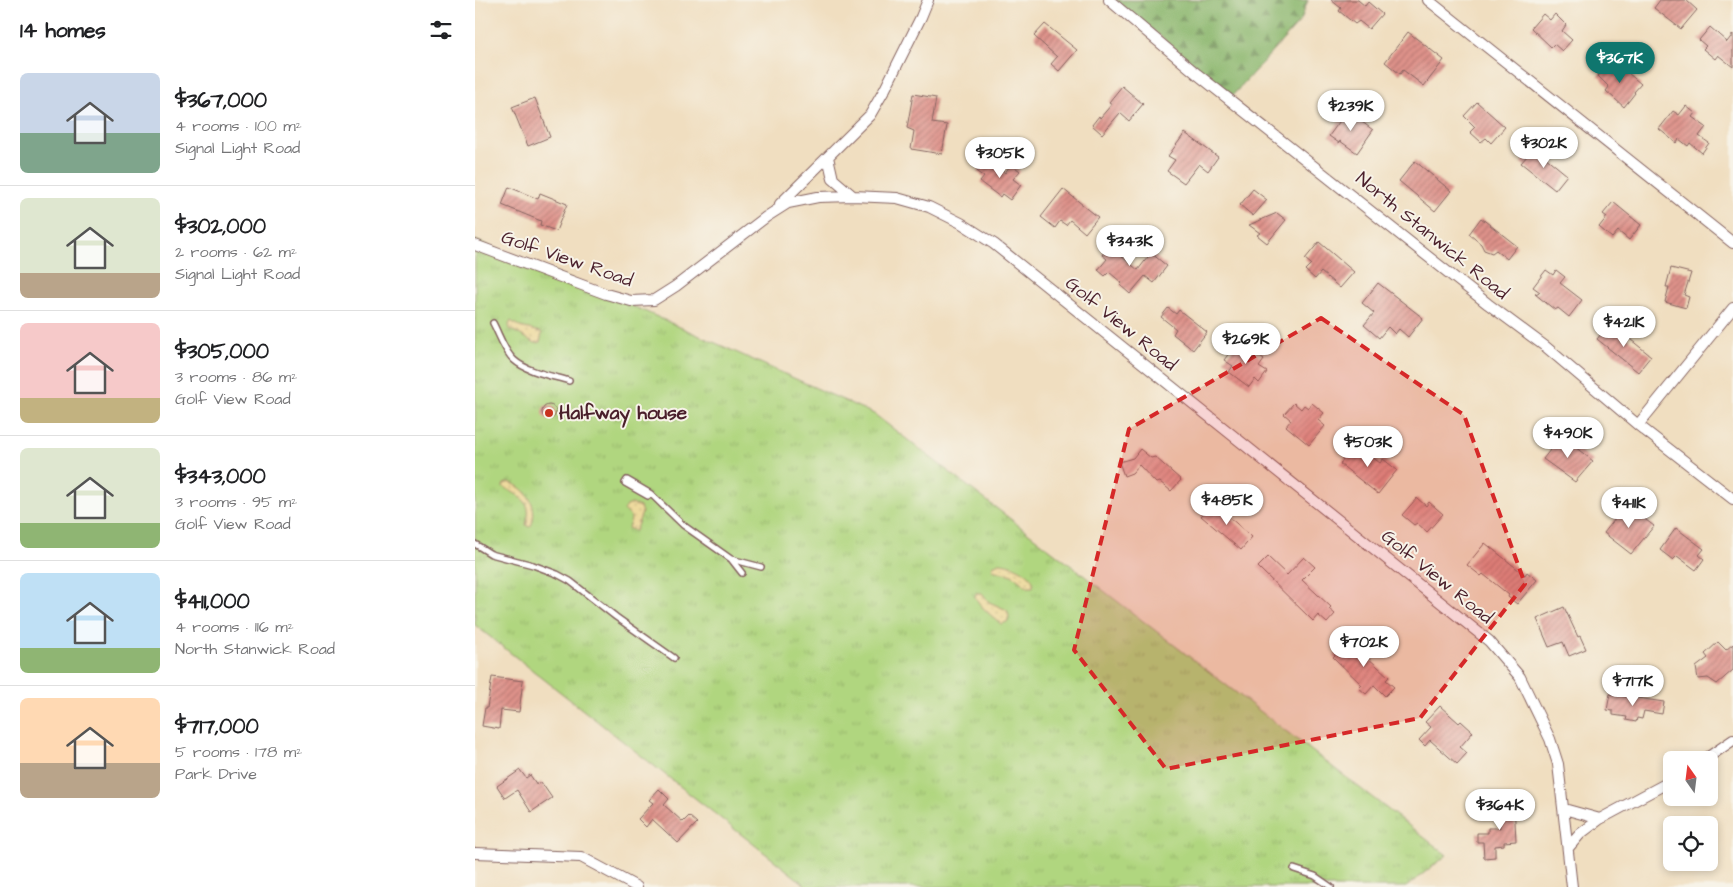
<!DOCTYPE html>
<meta charset="utf-8">
<style>
:root{--surface:#fff;--page:#f2f2f2;--text:#202124;--muted:#757577;--line:#e0e0e0;--accent:#0f766e}
body{margin:0;font-family:"Architects Daughter",sans-serif;background:var(--page);color:var(--text);height:100vh;display:flex;flex-direction:column;font-size:19px;white-space:nowrap}
*{box-sizing:border-box;margin:0}
p{font-size:16px;color:var(--muted)}
.icon{flex:none;width:28px;height:28px;fill:none;stroke:currentColor;stroke-width:2;stroke-linecap:round;stroke-linejoin:round}
.map{position:relative;flex:1;overflow:hidden}
.details{display:flex;flex-direction:column;background:var(--surface);width:475px}
.details>*{flex:none}
.needle{width:32px;rotate:346deg}
.controls{position:absolute;left:1188px;top:751px;display:grid;gap:10px}
.controls a{display:grid;place-items:center;width:55px;height:55px;border-radius:8px;background:var(--surface);box-shadow:0 2px 8px #0003;font-size:25px}
.price{position:absolute;translate:-50% -42px;padding:0 11px;border-radius:18px;background:#fff;color:#222;font-size:16px;line-height:32px;filter:drop-shadow(0 1px 2px #0008)}
.price::after{content:'';position:absolute;left:50%;top:30px;width:15px;height:11px;margin-left:-8px;background:inherit;clip-path:polygon(0 0,100% 0,50% 100%)}
.price.selected{background:var(--accent);color:#fff}
ul{padding:0;list-style:none}
li{display:flex;align-items:center;gap:15px;height:125px;padding:0 20px}
li+li{border-top:1px solid var(--line)}
li span{display:grid;place-items:center;flex:none;width:140px;height:100px;border-radius:8px;color:#555}
li>.icon{margin-inline-start:auto}
span .icon{width:60px;height:60px;fill:#fffc;stroke-width:1}
li b{font-size:21px}
h2{display:flex;justify-content:space-between;align-items:center;height:60px;padding:0 20px;font-size:21px}
main{display:flex;flex:1;min-height:0}
.map>svg:first-child{display:block}
.grass{fill:url(#grass-tufts);stroke:#7d7a55}
.forest{fill:url(#forest-firs);stroke:#6b6b4c}
.sand{fill:url(#sand-dots);stroke:#9c7c64}
.building{fill:url(#building-hatch)}
.lines{fill:none;stroke-linecap:round;stroke-linejoin:round}
.lane-casing{stroke:#84625f;stroke-width:8}
.street-casing{stroke:#84625f;stroke-width:12}
.lane{stroke:#fff;stroke-width:5}
.street{stroke:#fff;stroke-width:10}
.marked{fill:#d62828;fill-opacity:0.2;stroke:#d62828;stroke-width:4;stroke-dasharray:10 6;stroke-linejoin:round}
.poi-dot{fill:#c8321e;stroke:#f7f3e8;stroke-width:2}
.labels{text-anchor:middle;dominant-baseline:central;stroke-width:4;stroke-linejoin:round;paint-order:stroke}
.street-label{font-size:19px;fill:#4a1f2b;stroke:#f7f3e8}
.poi-label{font-size:19px;font-weight:bold;fill:#4a1f2b;stroke:#f7f3e8;text-anchor:start}
</style>
<main>
<section class="details">
<h2>14 homes<svg class="icon" aria-label="filters" viewBox="0 0 24 24"><path d="M4 7h16M4 17h16"/><circle cx="9" cy="7" r="2"/><circle cx="15" cy="17" r="2"/></svg></h2>
<ul>
<li><span style="background:linear-gradient(#c9d6e8 60%,#7fa58c 0)"><svg class="icon" aria-label="home" viewBox="0 0 24 24"><path d="M3 11l9-7 9 7M6 9v11h12V9"/></svg></span><div><b>$367,000</b><p>4 rooms · 100 m²</p><p>Signal Light Road</p></div></li>
<li><span style="background:linear-gradient(#dfe7d0 75%,#b9a48a 0)"><svg class="icon" aria-label="home" viewBox="0 0 24 24"><path d="M3 11l9-7 9 7M6 9v11h12V9"/></svg></span><div><b>$302,000</b><p>2 rooms · 62 m²</p><p>Signal Light Road</p></div></li>
<li><span style="background:linear-gradient(#f6c9c9 75%,#c2b280 0)"><svg class="icon" aria-label="home" viewBox="0 0 24 24"><path d="M3 11l9-7 9 7M6 9v11h12V9"/></svg></span><div><b>$305,000</b><p>3 rooms · 86 m²</p><p>Golf View Road</p></div></li>
<li><span style="background:linear-gradient(#dfe7d0 75%,#8fb573 0)"><svg class="icon" aria-label="home" viewBox="0 0 24 24"><path d="M3 11l9-7 9 7M6 9v11h12V9"/></svg></span><div><b>$343,000</b><p>3 rooms · 95 m²</p><p>Golf View Road</p></div></li>
<li><span style="background:linear-gradient(#bfe0f5 75%,#8fb573 0)"><svg class="icon" aria-label="home" viewBox="0 0 24 24"><path d="M3 11l9-7 9 7M6 9v11h12V9"/></svg></span><div><b>$411,000</b><p>4 rooms · 116 m²</p><p>North Stanwick Road</p></div></li>
<li><span style="background:linear-gradient(#ffd9b3 65%,#b9a48a 0)"><svg class="icon" aria-label="home" viewBox="0 0 24 24"><path d="M3 11l9-7 9 7M6 9v11h12V9"/></svg></span><div><b>$717,000</b><p>5 rooms · 178 m²</p><p>Park Drive</p></div></li>
</ul>
</section>
<div class="map">
<svg width="1258" height="887" viewBox="0 0 1258 887">
<defs>
<pattern id="grass-tufts" width="24" height="20" patternUnits="userSpaceOnUse" patternTransform="scale(1.25)"><rect width="24" height="20" fill="#b0d67f"/><path d="M3 7l-1-3M5 7V3M7 7l1-3M15 17l-1-3M17 17v-4M19 17l1-3" fill="none" stroke="#99b76e"/></pattern>
<pattern id="forest-firs" width="22" height="20" patternUnits="userSpaceOnUse" patternTransform="scale(1.25)"><rect width="22" height="20" fill="#8cb76e"/><path d="M5 1l3.5 6h-7zM16 11l3.5 6h-7z" fill="#74945b"/></pattern>
<pattern id="sand-dots" width="8" height="8" patternUnits="userSpaceOnUse" patternTransform="scale(1.25)"><rect width="8" height="8" fill="#eeda9e"/><path d="M2 2h.1M6 6h.1" fill="none" stroke="#cebb88" stroke-width="1.8" stroke-linecap="round"/></pattern>
<pattern id="building-hatch" width="6" height="6" patternUnits="userSpaceOnUse" patternTransform="scale(1.25)"><rect width="6" height="6" fill="#de928a"/><path d="M-1 1l2-2M0 6l6-6M5 7l2-2" fill="none" stroke="#b67771"/></pattern>
</defs>
<rect width="100%" height="100%" fill="#f7f3e8"/>
<filter id="ink" filterUnits="userSpaceOnUse"><feTurbulence type="fractalNoise" baseFrequency=".02" numOctaves="2"/><feDisplacementMap in="SourceGraphic" scale="10" xChannelSelector="R" yChannelSelector="G"/><feConvolveMatrix kernelMatrix="1 2 1 2 8 2 1 2 1" color-interpolation-filters="sRGB"/></filter>
<filter id="wash" filterUnits="userSpaceOnUse"><feTurbulence type="fractalNoise" baseFrequency=".0096" numOctaves="4" result="noise"/><feDisplacementMap in="SourceGraphic" scale="20" xChannelSelector="R" yChannelSelector="G"/><feGaussianBlur stdDeviation="1.12" result="paint"/><feColorMatrix in="noise" values="0 0 0 0 0 0 0 0 0 0 0 0 0 0 0 0 0 1.4 0 .05"/><feComposite in="paint" operator="in"/></filter>
<g filter="url(#wash)">
<rect width="100%" height="100%" fill="#f0dec0"/>
<path class="grass" d="M0 240 131 294 399 414 972 855 931 887H333L0 625Z"/>
<path class="forest" d="M640 0H833L826 20 758 95Z"/>
<path class="sand" d="M36 321 45 327 66 332 67 334 65 342 60 343 35 329 34 325Z
M34 482C53 489 64 507 56 526L53 527 51 524C59 502 45 496 28 487L29 484Z
M157 504 165 507 167 513 160 531 153 528C156 518 159 519 149 510L152 506Z
M524 563C535 563 561 573 558 587H552L537 575 517 570 518 566Z
M501 593H507L514 602 532 610 534 616 532 622 526 624C517 616 506 608 500 597Z"/>
<g id="blocks">
<path class="building" d="M856 0H883L890 6 893 2 907 14 894 29 884 21 880 24 864 11 866 8Z
M1185 0H1211L1222 10 1206 29 1179 8Z
M1068 14 1075 20 1080 14 1091 25 1087 31 1097 40 1087 51 1079 44 1076 47 1056 28Z
M570 24 602 50 584 71 576 64 582 57 559 36Z
M1235 27 1252 42 1258 34V67L1243 55 1240 59 1228 49 1231 46 1224 40Z
M933 32 969 60 949 86 928 70 925 74 910 62Z
M1132 65 1141 73 1146 67 1166 84 1159 92 1160 93 1149 107 1131 91 1134 87 1123 76Z
M647 86 668 104 654 121 645 113 627 134 617 125 624 116 625 118 637 104 634 102Z
M438 94 461 98 457 123 472 125 467 154 436 149 439 131 432 128Z
M60 98 75 137 53 146 37 107Z
M1002 102 1030 127 1016 143 1011 138 1006 142 995 132 1000 127 989 116Z
M1211 106 1220 113 1217 117 1231 127 1224 136 1234 143 1227 153 1215 143 1213 146 1204 139 1201 143 1184 129 1198 111 1204 115Z
M872 111 898 130 882 153 865 141 864 143 854 136Z
M710 133 743 157 733 171 724 164 709 183 692 171 700 160 693 156Z
M1059 148 1092 175 1080 190 1046 163Z
M513 159 530 173 536 164 545 171 538 179 546 185 535 200 527 194 525 197 505 182 509 177 502 172Z
M940 161 976 191 960 211 924 181Z
M34 187 63 199 65 193 92 204 81 231 65 225 66 221 27 205Z
M588 189 623 217 610 233 595 220 591 225 585 221 580 228 566 217Z
M778 189 792 200 778 216 765 205Z
M1138 202 1166 225 1154 240 1143 231 1137 238 1124 227 1132 217 1128 214Z
M802 213 811 220 792 243 782 235 785 233 774 225Z
M1006 218 1042 246 1032 259 1021 250 1017 253 1009 250 1006 244 994 234Z
M642 237 655 247 647 257 663 270 676 253 692 266 679 283 670 276 655 294 645 285 647 283 634 272 630 276 623 270 632 259 627 255Z
M844 242 879 272 865 288 846 272 840 279 830 270 836 264 830 259Z
M1196 268 1216 273 1209 295 1214 297 1211 308 1190 302 1194 287H1191Z
M1071 270 1078 275 1081 270 1090 277 1085 283 1107 300 1094 317 1083 308 1080 310 1060 294 1065 292 1058 287Z
M903 283 948 318 933 337 924 329 920 334 913 327 904 338 889 325 899 313 887 303Z
M693 308 701 314 704 310 732 332 718 350 698 334 701 329 686 317Z
M1135 323 1176 356 1163 372 1122 339Z
M761 344 771 351 773 348 789 360 784 367 792 372 784 383 780 379 774 387 754 372 758 366 749 360Z
M819 403 826 409 829 405 833 408 837 403 849 413 843 420 850 426 834 445 811 426 816 420 809 414Z
M67 412a7 7 0 1 1 14 0a7 7 0 1 1-14 0Z
M1086 436 1118 461 1100 482 1068 459Z
M882 442 890 448 888 450 905 463 908 459 922 470 903 494 865 464Z
M665 449 676 458 680 457 706 480 696 491 685 482 681 483 664 465 657 473 649 476 644 462 658 458Z
M942 498 951 506 954 502 968 514 952 532 942 523 939 525 927 515Z
M738 503 777 537 766 550 726 516Z
M1151 505 1179 526 1156 554 1129 533Z
M1201 528 1229 549 1224 555 1229 559 1221 570 1202 556 1198 560 1185 550Z
M1010 543 1050 575 1052 572 1062 580 1042 604 1033 597 1034 595 1008 574 1006 576 992 565Z
M793 557 812 575 829 557 840 567 827 580 856 607 854 609 860 614 852 623 843 615 838 621 783 567Z
M1089 607 1103 637 1105 636 1111 649 1094 656 1088 642 1074 647 1062 619Z
M888 638 899 649 891 656 914 677 911 680 919 687 910 696 899 685 891 694 884 688 887 685 858 657 867 648 873 654Z
M1243 642 1251 650 1258 644V670L1242 684 1233 678 1223 679 1221 667 1233 658 1230 654Z
M17 677 48 681 44 712 26 710 24 729 7 726 10 708H12Z
M1135 694 1189 702 1187 714 1169 711 1167 719 1162 718 1161 722 1151 720 1152 717 1138 715V711L1132 710Z
M965 706 984 723 986 721 998 732 985 747 992 753 982 764 955 740 950 746 944 740 956 727 950 722Z
M45 770 51 778 55 775 62 785 66 782 77 798 56 812 42 790 30 798 22 786Z
M184 789 194 799 189 805 208 822 214 816 222 823 203 843 177 819 171 827 163 819 178 803 174 800Z
M1039 802 1041 841 1029 842V845L1020 846V857L1009 858 1008 842H1002V833H1013V828H1025L1024 803Z"/>
</g>
</g>
<g filter="url(#ink)">
<use href="#blocks" fill-opacity="0" stroke="#84625f" stroke-width="1"/>
<g class="lines">
<defs>
<path id="lane" d="M18 323C24 334 29 351 39 360 52 372 78 376 94 381
M173 496 150 483 152 480 176 494 208 525 256 559 267 573
M0 544 16 554 58 565 82 574 95 581 141 617 199 658
M256 559 286 567
M819 869 840 876 856 887"/>
<path id="street" d="M634 0 722 74 1013 304 1071 347 1163 425 1258 499
M953 0 1258 243
M353 157 358 179 378 196
M305 204 395 115 410 89 446 17 453 0
M0 245 131 294 156 301 179 300 201 286 291 217 313 203 343 197 378 196 422 198 454 207 486 223 519 244 1014 641 1045 677 1075 739 1083 764 1097 887
M1163 425 1258 308
M1229 760 1258 740
M1089 809 1125 819
M1093 848 1105 834 1125 819 1196 781
M0 853 106 857 162 887"/>
</defs>
<use href="#lane" class="lane-casing"/>
<use href="#street" class="street-casing"/>
<use href="#lane" class="lane"/>
<use href="#street" class="street"/>
</g>
</g>
<path class="marked" d="M846 318 989 415 1050 584 945 718 691 769 599 650 654 429Z"/>
<circle class="poi-dot" cx="74" cy="413" r="5"/>
<g class="labels">
<g class="street-label">
<text transform="translate(957 236) rotate(39)">North Stanwick Road</text>
<text transform="translate(92 259) rotate(19)">Golf View Road</text>
<text transform="translate(646 324) rotate(39)">Golf View Road</text>
<text transform="translate(962 577) rotate(39)">Golf View Road</text>
</g>
<g class="poi-label">
<text x="84" y="413">Halfway house</text>
</g>
</g>
</svg>
<div class="controls">
<a><svg class="needle" viewBox="-14 -14 28 28"><path d="M0-13l5 13h-10z" fill="#e53935"/><path d="M0 13l5-13h-10z" fill="#757577"/></svg></a>
<a><svg class="icon" aria-label="locate" viewBox="0 0 24 24"><circle cx="12" cy="12" r="6"/><path d="M12 2v4M12 18v4M2 12h4M18 12h4"/></svg></a>
</div>
<b class="price selected" style="left:1145px;top:84px">$367K</b>
<b class="price" style="left:876px;top:132px">$239K</b>
<b class="price" style="left:1069px;top:169px">$302K</b>
<b class="price" style="left:525px;top:179px">$305K</b>
<b class="price" style="left:655px;top:267px">$343K</b>
<b class="price" style="left:1149px;top:348px">$421K</b>
<b class="price" style="left:771px;top:365px">$269K</b>
<b class="price" style="left:1093px;top:459px">$490K</b>
<b class="price" style="left:893px;top:468px">$503K</b>
<b class="price" style="left:752px;top:526px">$485K</b>
<b class="price" style="left:1154px;top:529px">$411K</b>
<b class="price" style="left:889px;top:668px">$702K</b>
<b class="price" style="left:1158px;top:707px">$717K</b>
<b class="price" style="left:1025px;top:831px">$364K</b>
</div>
</main>
